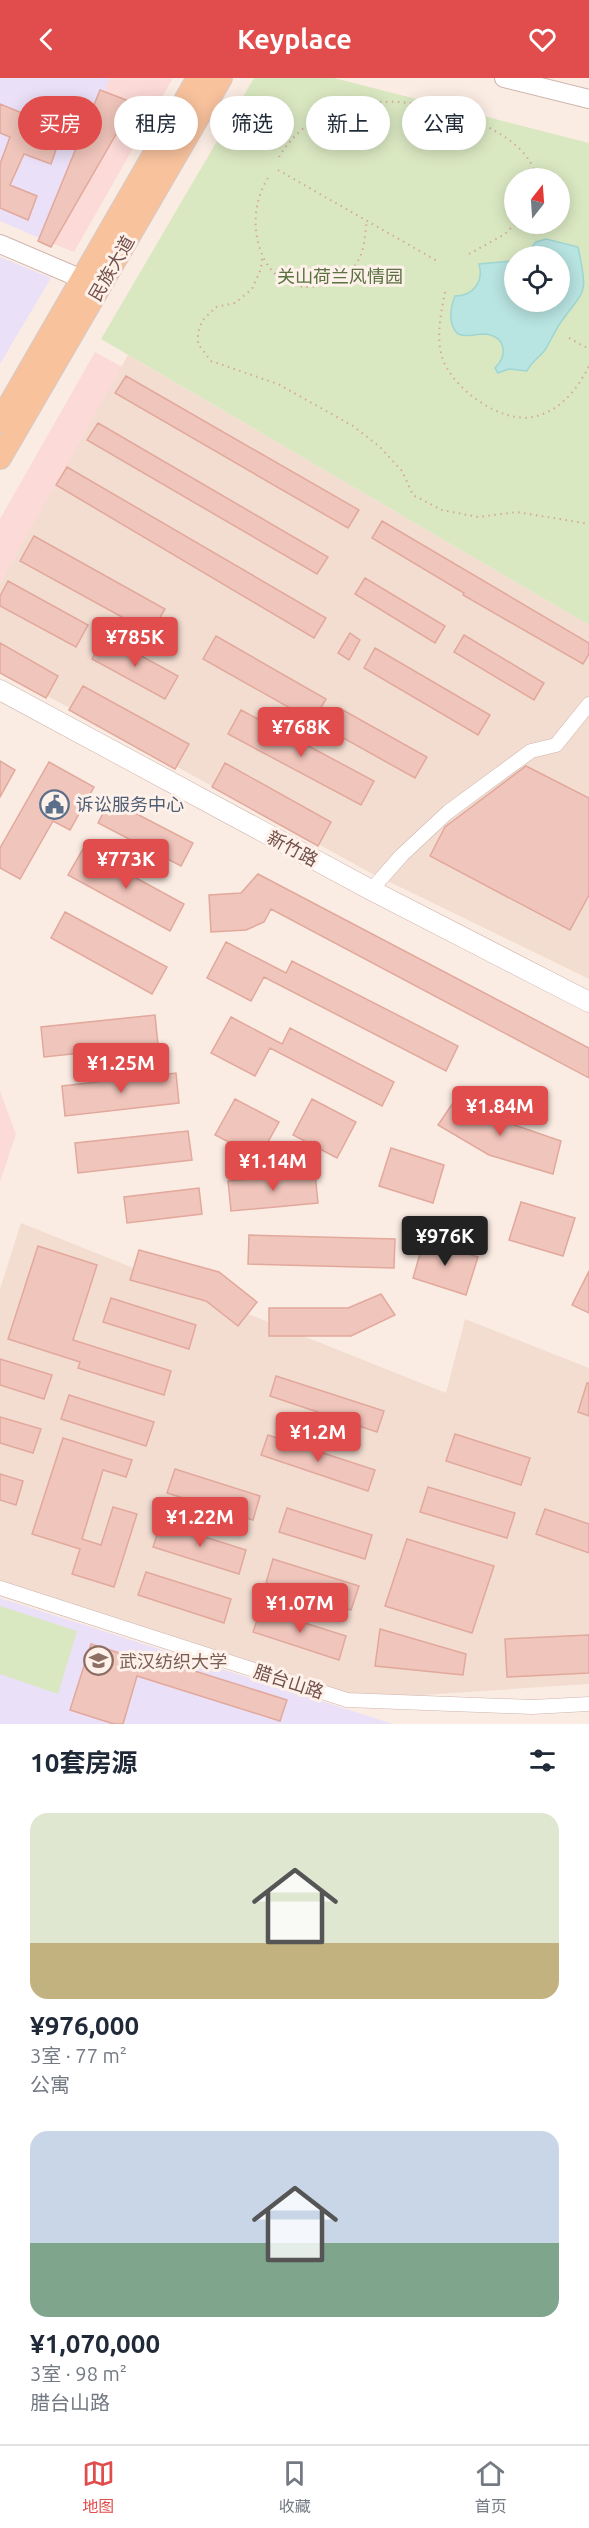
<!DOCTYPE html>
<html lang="zh">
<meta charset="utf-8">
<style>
:root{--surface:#fff;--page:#f2f2f3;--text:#1f2937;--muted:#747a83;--line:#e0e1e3;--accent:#e14d4c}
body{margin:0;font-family:Ubuntu,"Noto Sans SC",sans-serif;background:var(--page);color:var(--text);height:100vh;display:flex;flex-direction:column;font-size:22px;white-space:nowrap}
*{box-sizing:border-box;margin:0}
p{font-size:20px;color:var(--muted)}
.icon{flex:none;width:33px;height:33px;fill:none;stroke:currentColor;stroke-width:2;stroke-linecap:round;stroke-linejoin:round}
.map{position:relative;height:1646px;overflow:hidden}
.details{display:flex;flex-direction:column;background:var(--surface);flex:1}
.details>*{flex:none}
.banner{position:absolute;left:18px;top:18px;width:554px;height:54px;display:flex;gap:12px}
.needle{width:39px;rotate:17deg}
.fabs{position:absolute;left:504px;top:90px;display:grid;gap:12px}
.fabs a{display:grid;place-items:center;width:66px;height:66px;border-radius:50%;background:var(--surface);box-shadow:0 3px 15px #0003;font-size:30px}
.price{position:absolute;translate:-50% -51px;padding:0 14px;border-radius:6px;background:var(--accent);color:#fff;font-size:20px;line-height:39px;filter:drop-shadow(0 2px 3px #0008)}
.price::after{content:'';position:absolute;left:50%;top:36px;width:18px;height:14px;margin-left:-9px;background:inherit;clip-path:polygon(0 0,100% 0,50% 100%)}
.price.active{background:#222;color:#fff}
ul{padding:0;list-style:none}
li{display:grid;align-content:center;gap:12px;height:318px;padding:0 30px}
li span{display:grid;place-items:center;height:186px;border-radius:18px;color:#555}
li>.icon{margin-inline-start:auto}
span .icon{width:108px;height:108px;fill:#fffc;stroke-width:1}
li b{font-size:26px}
h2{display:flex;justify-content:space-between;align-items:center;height:72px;padding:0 30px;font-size:26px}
.pill{padding:0 21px;border-radius:27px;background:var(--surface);box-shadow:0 3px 15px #0003;font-size:21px;line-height:54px}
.pill.active{background:var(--accent);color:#fff}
header{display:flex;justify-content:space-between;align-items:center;height:78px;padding:0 30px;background:var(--accent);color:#fff;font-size:27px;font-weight:600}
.tabs{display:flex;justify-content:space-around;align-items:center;height:84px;border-top:2px solid var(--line);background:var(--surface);font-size:16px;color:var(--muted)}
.tabs a{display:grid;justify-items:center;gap:3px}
.tabs .active{color:var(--accent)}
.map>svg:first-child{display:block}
.residential{fill:#f3ddd1}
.commercial{fill:#fbdad7}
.education{fill:#eae0f7}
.green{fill:#dae8c2;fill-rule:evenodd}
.water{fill:#b8e4e1;stroke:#9fd5d2;stroke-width:1.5}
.building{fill:#f0c5bb;stroke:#e2a89c;stroke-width:1.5}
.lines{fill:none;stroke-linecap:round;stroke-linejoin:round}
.minor-casing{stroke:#ceb4ad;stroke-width:15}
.tertiary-casing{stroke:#ceb4ad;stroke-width:20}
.secondary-casing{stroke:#d1b3aa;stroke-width:21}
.primary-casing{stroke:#d5cac9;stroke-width:24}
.path{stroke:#d4a89f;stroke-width:2;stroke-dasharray:1.5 4.5;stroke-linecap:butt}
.minor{stroke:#fff;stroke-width:14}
.tertiary{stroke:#fff;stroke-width:18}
.secondary{stroke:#fff;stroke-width:20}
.primary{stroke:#f8c29d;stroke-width:22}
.labels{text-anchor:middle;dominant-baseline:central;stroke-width:6;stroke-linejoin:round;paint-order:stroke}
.street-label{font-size:18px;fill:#72504a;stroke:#fef1e9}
.park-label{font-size:18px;fill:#597240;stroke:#fef1e9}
.service-label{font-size:18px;fill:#4e5e75;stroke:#fef1e9;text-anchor:start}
.education-label{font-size:18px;fill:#785e54;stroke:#fef1e9;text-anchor:start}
</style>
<header><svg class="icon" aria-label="back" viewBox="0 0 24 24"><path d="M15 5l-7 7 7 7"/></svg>Keyplace<svg class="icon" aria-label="heart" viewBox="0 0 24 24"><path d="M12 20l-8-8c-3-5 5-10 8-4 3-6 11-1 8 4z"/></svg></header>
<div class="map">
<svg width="589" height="1646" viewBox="0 0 589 1646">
<rect width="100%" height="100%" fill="#fbece3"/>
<path class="residential" d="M128 277 589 547V901L369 794 0 592V505Z
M21 1145 446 1315 465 1241 589 1290V1606L347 1622 0 1510V1211Z"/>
<path class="commercial" d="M110 0H173L74 174 44 162Z
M95 274 122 289 0 505V441Z
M0 1013 16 1056 0 1104Z"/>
<path class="education" d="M0 0H110L44 162 0 143Z
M0 179 51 200 0 286Z
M0 1520 393 1646H0Z"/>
<path class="green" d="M254 0H334L589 65V547L101 261ZM514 100H560V146H514ZM514 178H560V224H514Z
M0 1528 77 1553 58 1616 0 1596Z"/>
<path class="water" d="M546 161 578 169C589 220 585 209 559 247 554 255 550 264 545 272 539 280 532 283 527 293L509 291 498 295 495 290C509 276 505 257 483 256 474 256 468 260 458 256 448 247 450 230 455 218 473 218 484 204 479 186L514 183V224H560V178H524L536 164Z"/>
<path class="building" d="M100 12 134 25 51 169 38 163Z
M0 26 29 38 25 48 59 63 51 86 24 76 10 107 37 118 28 142 0 130V86L10 59 0 55Z
M126 298 359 432 348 450 115 315Z
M98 345 328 479 317 496 87 362Z
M67 389 326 540 314 560 56 407Z
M382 443 589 565V576L583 586 463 517 464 515 372 460Z
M34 458 165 531 151 555 20 483Z
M365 500 445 548 435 565 355 516Z
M8 503 88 547 76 569 0 528V518Z
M350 555 360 562 349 582 338 575Z
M464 557 544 605 534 622 454 574Z
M105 558 178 598 165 621 92 581Z
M216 558 326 621 313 643 203 581Z
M0 565 58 598 46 620 0 595Z
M375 570 490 637 478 657 364 590Z
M83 608 189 666 175 691 69 632Z
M341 631 427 679 415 700 329 652Z
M241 632 374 703 361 727 228 656Z
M0 683 15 692 0 719Z
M49 684 94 709 70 752 53 743 20 801 0 790V770Z
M225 685 331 744 318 768 212 709Z
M526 688 589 720V817L570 852 430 778 445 749Z
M110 722 193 765 181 788 98 745Z
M83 771 184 826 170 853 68 797Z
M258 796 589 970V1000L271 831 264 844 246 852 211 854 209 817 241 815Z
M65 834 167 889 152 916 51 860Z
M226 864 286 895 292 883 458 968 446 993 264 899 251 923 207 900Z
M155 937 158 967 44 979 41 949Z
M231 939 282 966 290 950 394 1004 382 1028 270 970 255 998 211 975Z
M176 995 179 1025 65 1038 62 1008Z
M459 1016 503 1043 561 1063 553 1096 489 1077 438 1047Z
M235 1021 279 1044 259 1080 215 1057Z
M312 1021 356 1044 337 1080 293 1057Z
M188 1053 192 1082 78 1095 75 1065Z
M391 1070 444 1087 433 1125 379 1108Z
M315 1095 318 1125 231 1133 228 1103Z
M199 1110 202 1136 127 1145 124 1119Z
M521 1124 575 1140 563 1178 509 1162Z
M249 1157 395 1161 394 1190 248 1186Z
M424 1162 478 1179 466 1217 413 1200Z
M38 1168 97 1187 73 1262 171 1293 164 1317 78 1290 80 1284 8 1261Z
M139 1172 219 1194 257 1224 238 1248 206 1223 130 1202Z
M589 1193V1235L572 1227Z
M381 1216 395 1237 351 1258H269V1230H348Z
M111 1220 196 1247 189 1271 103 1244Z
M0 1281 52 1297 44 1321 0 1307Z
M276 1298 384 1333 377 1354 270 1318Z
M587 1305H589V1338L578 1334Z
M69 1317 154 1344 146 1368 61 1341Z
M0 1339 41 1351 33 1375 0 1365Z
M455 1356 530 1380 521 1407 446 1383Z
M268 1357 375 1392 368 1413 261 1377Z
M63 1360 132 1382 126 1399 103 1392 82 1461 101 1467 113 1429 137 1436 114 1509 72 1496 80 1471 32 1456Z
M175 1391 260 1418 253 1442 167 1415Z
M0 1396 23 1403 16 1427 0 1422Z
M428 1409 515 1435 507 1460 420 1434Z
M287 1430 372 1457 365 1481 279 1454Z
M545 1431 589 1446V1475L536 1456Z
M161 1445 246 1472 239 1496 153 1469Z
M407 1461 494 1488 472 1555 385 1528Z
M273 1481 359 1508 351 1532 266 1505Z
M146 1494 231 1521 224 1545 138 1517Z
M261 1531 346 1558 339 1582 253 1554Z
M380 1551 466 1576 463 1597 375 1588Z
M589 1557V1595L507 1599 505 1561Z
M91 1566 151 1585 153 1580 287 1622 280 1643 137 1598 123 1646H114L70 1632Z"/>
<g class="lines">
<defs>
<path id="minor" d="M371 812 402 777 448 734 531 673 556 667 589 626
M0 1510 347 1622 532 1629 589 1626"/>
<path id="tertiary" d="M504 0 589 21
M0 166 82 201"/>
<path id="secondary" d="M0 612 371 812 589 924"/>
<path id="primary" d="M0 343 198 0
M0 380 221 0"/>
</defs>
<use href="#minor" class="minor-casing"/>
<use href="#tertiary" class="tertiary-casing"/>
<use href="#secondary" class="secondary-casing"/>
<use href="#primary" class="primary-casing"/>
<path class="path" d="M279 79C322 5 432 15 495 53 512 62 534 80 536 100
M278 92 439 184
M268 100C237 148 266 232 334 203 345 198 355 190 360 179 365 168 365 154 367 142
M469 176 505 156 515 146
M262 181 261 191 252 211 235 225 216 229 202 243 198 255V266L211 283 278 306 353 348 380 369 402 393 413 417 442 432 478 439 517 434 589 446
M445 214C441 235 436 258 442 279 452 311 503 348 537 338 562 331 578 310 589 288
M569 260 589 271"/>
<use href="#minor" class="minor"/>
<use href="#tertiary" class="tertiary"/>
<use href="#secondary" class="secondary"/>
<use href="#primary" class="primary"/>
</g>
<defs>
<symbol id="civic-ring" viewBox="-11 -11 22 22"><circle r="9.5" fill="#fef1e9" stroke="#5c6f8a" stroke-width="1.5"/><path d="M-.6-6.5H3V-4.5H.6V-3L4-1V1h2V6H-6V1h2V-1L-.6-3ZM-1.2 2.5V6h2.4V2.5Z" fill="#5c6f8a"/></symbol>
<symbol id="university-ring" viewBox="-11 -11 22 22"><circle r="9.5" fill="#fef1e9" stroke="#8d6e63" stroke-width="1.5"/><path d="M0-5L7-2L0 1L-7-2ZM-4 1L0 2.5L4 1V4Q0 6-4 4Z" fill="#8d6e63"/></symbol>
</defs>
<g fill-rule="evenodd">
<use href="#civic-ring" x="38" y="710" width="33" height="33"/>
<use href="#university-ring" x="82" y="1566" width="33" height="33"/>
</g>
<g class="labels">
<g class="street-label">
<text transform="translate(111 190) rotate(-60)">民族大道</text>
<text transform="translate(293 770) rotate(28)">新竹路</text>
<text transform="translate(289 1603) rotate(18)">腊台山路</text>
</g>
<g class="park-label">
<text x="340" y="198">关山荷兰风情园</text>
</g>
<g class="service-label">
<text x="76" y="726">诉讼服务中心</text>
</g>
<g class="education-label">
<text x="119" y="1583">武汉纺织大学</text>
</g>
</g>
</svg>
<div class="fabs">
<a><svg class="needle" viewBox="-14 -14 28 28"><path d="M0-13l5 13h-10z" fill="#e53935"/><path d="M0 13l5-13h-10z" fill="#747a83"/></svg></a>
<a><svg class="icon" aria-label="locate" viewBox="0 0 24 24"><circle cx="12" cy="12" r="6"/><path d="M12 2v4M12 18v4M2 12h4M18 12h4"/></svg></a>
</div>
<b class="price" style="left:135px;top:590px">¥785K</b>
<b class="price" style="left:301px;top:680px">¥768K</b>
<b class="price" style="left:126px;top:812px">¥773K</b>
<b class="price" style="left:121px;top:1016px">¥1.25M</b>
<b class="price" style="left:500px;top:1059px">¥1.84M</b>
<b class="price" style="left:273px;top:1114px">¥1.14M</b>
<b class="price active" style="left:445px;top:1189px">¥976K</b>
<b class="price" style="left:318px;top:1385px">¥1.2M</b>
<b class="price" style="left:200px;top:1470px">¥1.22M</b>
<b class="price" style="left:300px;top:1556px">¥1.07M</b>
<div class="banner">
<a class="pill active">买房</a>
<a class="pill">租房</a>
<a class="pill">筛选</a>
<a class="pill">新上</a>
<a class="pill">公寓</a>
</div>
</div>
<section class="details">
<h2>10套房源<svg class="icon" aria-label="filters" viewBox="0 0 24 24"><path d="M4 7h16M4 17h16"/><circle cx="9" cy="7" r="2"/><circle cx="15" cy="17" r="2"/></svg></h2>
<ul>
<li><span style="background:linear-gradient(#dfe7d0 70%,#c2b280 0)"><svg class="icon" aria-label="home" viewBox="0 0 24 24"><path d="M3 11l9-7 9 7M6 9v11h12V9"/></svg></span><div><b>¥976,000</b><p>3室 · 77 m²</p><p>公寓</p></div></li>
<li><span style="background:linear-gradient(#c9d6e8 60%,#7fa58c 0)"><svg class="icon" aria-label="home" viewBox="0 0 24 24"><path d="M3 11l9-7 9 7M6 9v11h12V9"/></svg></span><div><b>¥1,070,000</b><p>3室 · 98 m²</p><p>腊台山路</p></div></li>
</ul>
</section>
<nav class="tabs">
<a class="active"><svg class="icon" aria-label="map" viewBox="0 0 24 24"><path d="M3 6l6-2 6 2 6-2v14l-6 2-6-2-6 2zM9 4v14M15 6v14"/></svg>地图</a>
<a><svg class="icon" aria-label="saved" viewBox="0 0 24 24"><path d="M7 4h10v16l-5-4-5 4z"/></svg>收藏</a>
<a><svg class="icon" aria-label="home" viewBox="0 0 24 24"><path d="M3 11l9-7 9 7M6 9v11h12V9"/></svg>首页</a>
</nav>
